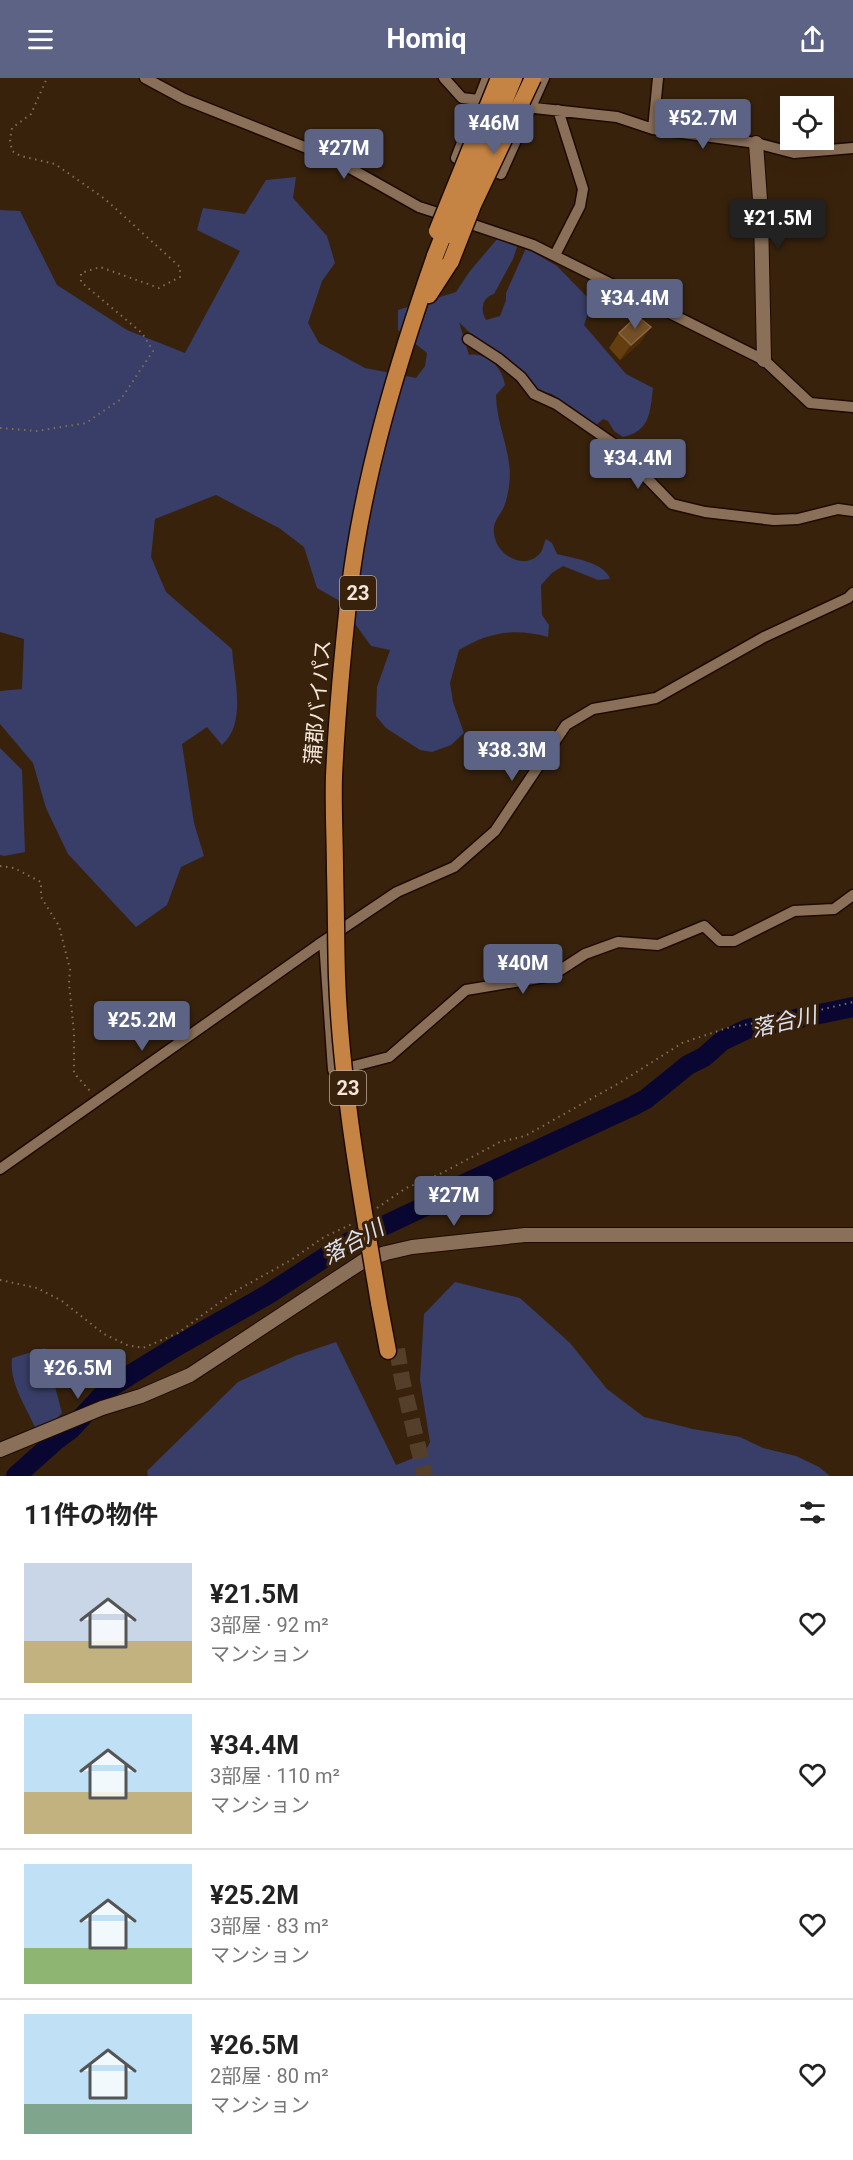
<!DOCTYPE html>
<html lang="ja">
<meta charset="utf-8">
<style>
:root{--surface:#fff;--page:#f2f2f2;--text:#222;--muted:#767676;--line:#e0e0e0;--accent:#5c6384}
body{margin:0;font-family:Roboto,"Noto Sans JP",sans-serif;background:var(--page);color:var(--text);height:100vh;display:flex;flex-direction:column;font-size:22px;white-space:nowrap}
*{box-sizing:border-box;margin:0}
p{font-size:20px;color:var(--muted)}
.icon{flex:none;width:33px;height:33px;fill:none;stroke:currentColor;stroke-width:2;stroke-linecap:round;stroke-linejoin:round}
.map{position:relative;height:1398px;overflow:hidden}
.drawer{display:flex;flex-direction:column;background:var(--surface);flex:1}
.drawer>*{flex:none}
.fabs{position:absolute;left:780px;top:18px;display:grid;gap:12px}
.fabs a{display:grid;place-items:center;width:54px;height:54px;border-radius:0px;background:var(--surface);box-shadow:0 6px 24px #0002;font-size:30px}
.price{position:absolute;translate:-50% -51px;padding:0 14px;border-radius:6px;background:var(--accent);color:#fff;font-size:20px;line-height:39px;filter:drop-shadow(0 2px 3px #0008)}
.price::after{content:'';position:absolute;left:50%;top:36px;width:18px;height:14px;margin-left:-9px;background:inherit;clip-path:polygon(0 0,100% 0,50% 100%)}
.price.current{background:#222;color:#fff}
ul{padding:0;list-style:none}
li{display:flex;align-items:center;gap:18px;height:150px;padding:0 24px}
li+li{border-top:2px solid var(--line)}
li span{display:grid;place-items:center;flex:none;width:168px;height:120px;border-radius:0px;color:#555}
li>.icon{margin-inline-start:auto}
span .icon{width:72px;height:72px;fill:#fffc;stroke-width:1}
li b{font-size:26px}
h2{display:flex;justify-content:space-between;align-items:center;height:72px;padding:0 24px;font-size:26px}
header{display:flex;justify-content:space-between;align-items:center;height:78px;padding:0 24px;background:var(--accent);color:#fff;font-size:27px;font-weight:700}
.map>svg:first-child{display:block}
.green{fill:#383e67}
.lines{fill:none;stroke-linecap:round;stroke-linejoin:round}
.river{stroke:#090732;stroke-width:20}
.trunk-tunnel{stroke:#543f2b;stroke-width:16;stroke-dasharray:16 8;stroke-linecap:butt}
.minor-casing{stroke:#1f0a00;stroke-width:13}
.tertiary-casing{stroke:#1f0a00;stroke-width:16}
.trunk-casing{stroke:#1f0a00;stroke-width:19}
.path{stroke:#816d5b;stroke-width:2;stroke-dasharray:1.5 4.5;stroke-linecap:butt}
.minor{stroke:#8b7059;stroke-width:10}
.tertiary{stroke:#8b7059;stroke-width:14}
.trunk{stroke:#c68444;stroke-width:16}
.trunk-bridge-casing{stroke:#1f0a00;stroke-width:19;stroke-linecap:butt}
.trunk-bridge{stroke:#c68444;stroke-width:16}
.wall{fill:#653e10}
.shaded-wall{fill:#4c2b05}
.building{fill:#755026;stroke:#896742;stroke-width:1.5}
.labels{text-anchor:middle;dominant-baseline:central;stroke-width:6;stroke-linejoin:round;paint-order:stroke}
.shield{fill:#38220c;stroke:#bdab9c;stroke-width:1.5}
.shield-label{font-size:20px;font-weight:bold;fill:#f6e6da}
.street-label{font-size:21px;fill:#f6e6da;stroke:#38220c}
.water-label{font-size:22px;font-style:italic;fill:#dfe3f3;stroke:#38220c}
</style>
<header><svg class="icon" aria-label="menu" viewBox="0 0 24 24"><path d="M4 6h16M4 12h16M4 18h16"/></svg>Homiq<svg class="icon" aria-label="share" viewBox="0 0 24 24"><path d="M12 15V3M7 8l5-5 5 5M5 13v7h14v-7"/></svg></header>
<div class="map">
<svg width="853" height="1398" viewBox="0 0 853 1398">
<rect width="100%" height="100%" fill="#38220c"/>
<path class="green" d="M296 99 293 120 327 158 335 185 322 203 308 245 319 265 365 290 416 300 425 288 427 275 398 252V232L456 214 470 193 498 160 518 166 513 181 494 216C482 219 480 232 486 242L500 238 506 222V215L526 170 557 188 592 224 584 247 626 296 653 310C650 335 650 353 623 359L614 353 608 343 603 341 595 348 552 316 538 313 504 278 471 256 459 244 469 277C487 274 502 289 505 307L496 317C496 348 514 378 509 408 508 415 506 425 503 431 497 441 491 447 495 460 499 479 527 493 541 474 543 471 544 465 546 461L552 465 557 476C572 480 605 484 610 501L598 502 563 488 552 495 541 507 542 537 549 547 548 559C514 550 489 554 459 572L450 605 453 624 464 655 451 667 432 674 420 672 386 650 376 638 377 609 390 572 371 568 338 522 317 510 304 469 279 450 216 417 155 441 151 479 166 514 232 571C234 601 247 645 222 667L207 649 182 666 194 745 204 778 181 789 167 827 136 849 68 776 46 730 33 685 0 646V613L22 611 24 561 0 554V132L20 133 57 207 127 252 185 275 240 173 197 152 203 130 245 136 266 102Z
M0 670 22 692 25 774 4 778 0 777Z
M455 1204 520 1220 570 1265 607 1311 644 1339 693 1351 740 1359 763 1370 796 1378 819 1389 830 1398H148L147 1393 238 1304 295 1278 336 1264 396 1387 424 1376 430 1364 420 1302 424 1236Z
M45 1270 62 1335 56 1341 35 1349C25 1327 9 1304 12 1280Z"/>
<g class="lines">
<path class="river" d="M16 1398 55 1363 71 1351 109 1310 177 1268 267 1217 347 1165 430 1126 455 1110 633 1028 646 1021 688 987 704 979 722 963 747 951 853 929"/>
<path class="trunk-tunnel" d="M397 1271 402 1301 425 1398"/>
<defs>
<path id="minor" d="M145 0 184 21 332 80 419 129 447 138
M444 0 462 20 495 24
M516 28 617 39 653 51 756 65 794 75 853 70
M653 51 658 0
M470 85 456 80 487 0
M484 90 501 96 544 0
M462 143 533 167 764 282 810 325 853 329
M555 177 580 128 583 111 558 32
M468 261 499 281 521 299 534 316 556 326 614 366 672 426 705 434 774 442 798 441 838 431 853 433
M324 863 333 992 335 993 389 979 466 912 551 898 585 876 618 864 658 867 704 848 720 863H734L794 833 834 831 853 817
M0 1091 318 867 397 814 454 789 495 753 566 647 593 631 656 620 764 559 848 520 853 515"/>
<path id="tertiary" d="M756 65 761 136 764 282
M0 1372 102 1330 141 1318 190 1297 348 1193 365 1182 386 1175 412 1169 525 1157H853"/>
<path id="trunk" d="M429 217 451 183
M335 793C335 762 333 730 334 698 337 634 343 571 350 508 364 395 398 284 435 178
M379 1225 388 1273"/>
</defs>
<use href="#minor" class="minor-casing"/>
<use href="#tertiary" class="tertiary-casing"/>
<use href="#trunk" class="trunk-casing"/>
<path class="path" d="M0 350 37 353 86 345 121 321 153 273 142 255 81 204V195L100 189 159 210 180 199V189L105 121 55 86 21 78 12 73 10 62 12 50 31 36 47 0
M0 788 14 790 41 804V819L59 848 70 891 69 905 74 955V995L90 1013
M377 1130 406 1110 442 1095 500 1064 525 1058 621 1004 682 965 727 950 795 938 853 924
M0 1202 37 1210 62 1223 104 1256 127 1267 143 1270 178 1255 234 1214 291 1182 324 1159 352 1146"/>
<use href="#minor" class="minor"/>
<use href="#tertiary" class="tertiary"/>
<use href="#trunk" class="trunk"/>
<defs>
<path id="trunk-bridge" d="M437 153 499 0
M449 157 514 0
M435 178 448 145
M451 183 473 127 533 0
M335 793C336 828 336 864 337 899 341 1008 361 1117 379 1225"/>
</defs>
<use href="#trunk-bridge" class="trunk-bridge-casing"/>
<use href="#trunk-bridge" class="trunk-bridge"/>
</g>
<path class="wall" d="M619 255 640 265 620 282 609 270Z"/>
<path class="shaded-wall" d="M651 249 640 265 620 282 631 267Z"/>
<path class="building" d="M637 238 651 249 631 267 619 255Z"/>
<g class="labels">
<g class="shield">
<rect x="340" y="498" width="36" height="34" rx="4.5"/>
<rect x="330" y="993" width="36" height="34" rx="4.5"/>
</g>
<g class="shield-label">
<text x="358" y="515">23</text>
<text x="348" y="1010">23</text>
</g>
<g class="street-label">
<text transform="translate(318 624) rotate(-85)">蒲郡バイパス</text>
</g>
<g class="water-label">
<text transform="translate(784 944) rotate(-13)">落合川</text>
<text transform="translate(353 1164) rotate(-29)">落合川</text>
</g>
</g>
</svg>
<div class="fabs">
<a><svg class="icon" aria-label="locate" viewBox="0 0 24 24"><circle cx="12" cy="12" r="6"/><path d="M12 2v4M12 18v4M2 12h4M18 12h4"/></svg></a>
</div>
<b class="price" style="left:703px;top:72px">¥52.7M</b>
<b class="price" style="left:494px;top:77px">¥46M</b>
<b class="price" style="left:344px;top:102px">¥27M</b>
<b class="price current" style="left:778px;top:172px">¥21.5M</b>
<b class="price" style="left:635px;top:252px">¥34.4M</b>
<b class="price" style="left:638px;top:412px">¥34.4M</b>
<b class="price" style="left:512px;top:704px">¥38.3M</b>
<b class="price" style="left:523px;top:917px">¥40M</b>
<b class="price" style="left:142px;top:974px">¥25.2M</b>
<b class="price" style="left:454px;top:1149px">¥27M</b>
<b class="price" style="left:78px;top:1322px">¥26.5M</b>
</div>
<section class="drawer">
<h2>11件の物件<svg class="icon" aria-label="filters" viewBox="0 0 24 24"><path d="M4 7h16M4 17h16"/><circle cx="9" cy="7" r="2"/><circle cx="15" cy="17" r="2"/></svg></h2>
<ul>
<li><span style="background:linear-gradient(#c9d6e8 65%,#c2b280 0)"><svg class="icon" aria-label="home" viewBox="0 0 24 24"><path d="M3 11l9-7 9 7M6 9v11h12V9"/></svg></span><div><b>¥21.5M</b><p>3部屋 · 92 m²</p><p>マンション</p></div><svg class="icon" aria-label="heart" viewBox="0 0 24 24"><path d="M12 20l-8-8c-3-5 5-10 8-4 3-6 11-1 8 4z"/></svg></li>
<li><span style="background:linear-gradient(#bfe0f5 65%,#c2b280 0)"><svg class="icon" aria-label="home" viewBox="0 0 24 24"><path d="M3 11l9-7 9 7M6 9v11h12V9"/></svg></span><div><b>¥34.4M</b><p>3部屋 · 110 m²</p><p>マンション</p></div><svg class="icon" aria-label="heart" viewBox="0 0 24 24"><path d="M12 20l-8-8c-3-5 5-10 8-4 3-6 11-1 8 4z"/></svg></li>
<li><span style="background:linear-gradient(#bfe0f5 70%,#8fb573 0)"><svg class="icon" aria-label="home" viewBox="0 0 24 24"><path d="M3 11l9-7 9 7M6 9v11h12V9"/></svg></span><div><b>¥25.2M</b><p>3部屋 · 83 m²</p><p>マンション</p></div><svg class="icon" aria-label="heart" viewBox="0 0 24 24"><path d="M12 20l-8-8c-3-5 5-10 8-4 3-6 11-1 8 4z"/></svg></li>
<li><span style="background:linear-gradient(#bfe0f5 75%,#7fa58c 0)"><svg class="icon" aria-label="home" viewBox="0 0 24 24"><path d="M3 11l9-7 9 7M6 9v11h12V9"/></svg></span><div><b>¥26.5M</b><p>2部屋 · 80 m²</p><p>マンション</p></div><svg class="icon" aria-label="heart" viewBox="0 0 24 24"><path d="M12 20l-8-8c-3-5 5-10 8-4 3-6 11-1 8 4z"/></svg></li>
</ul>
</section>
